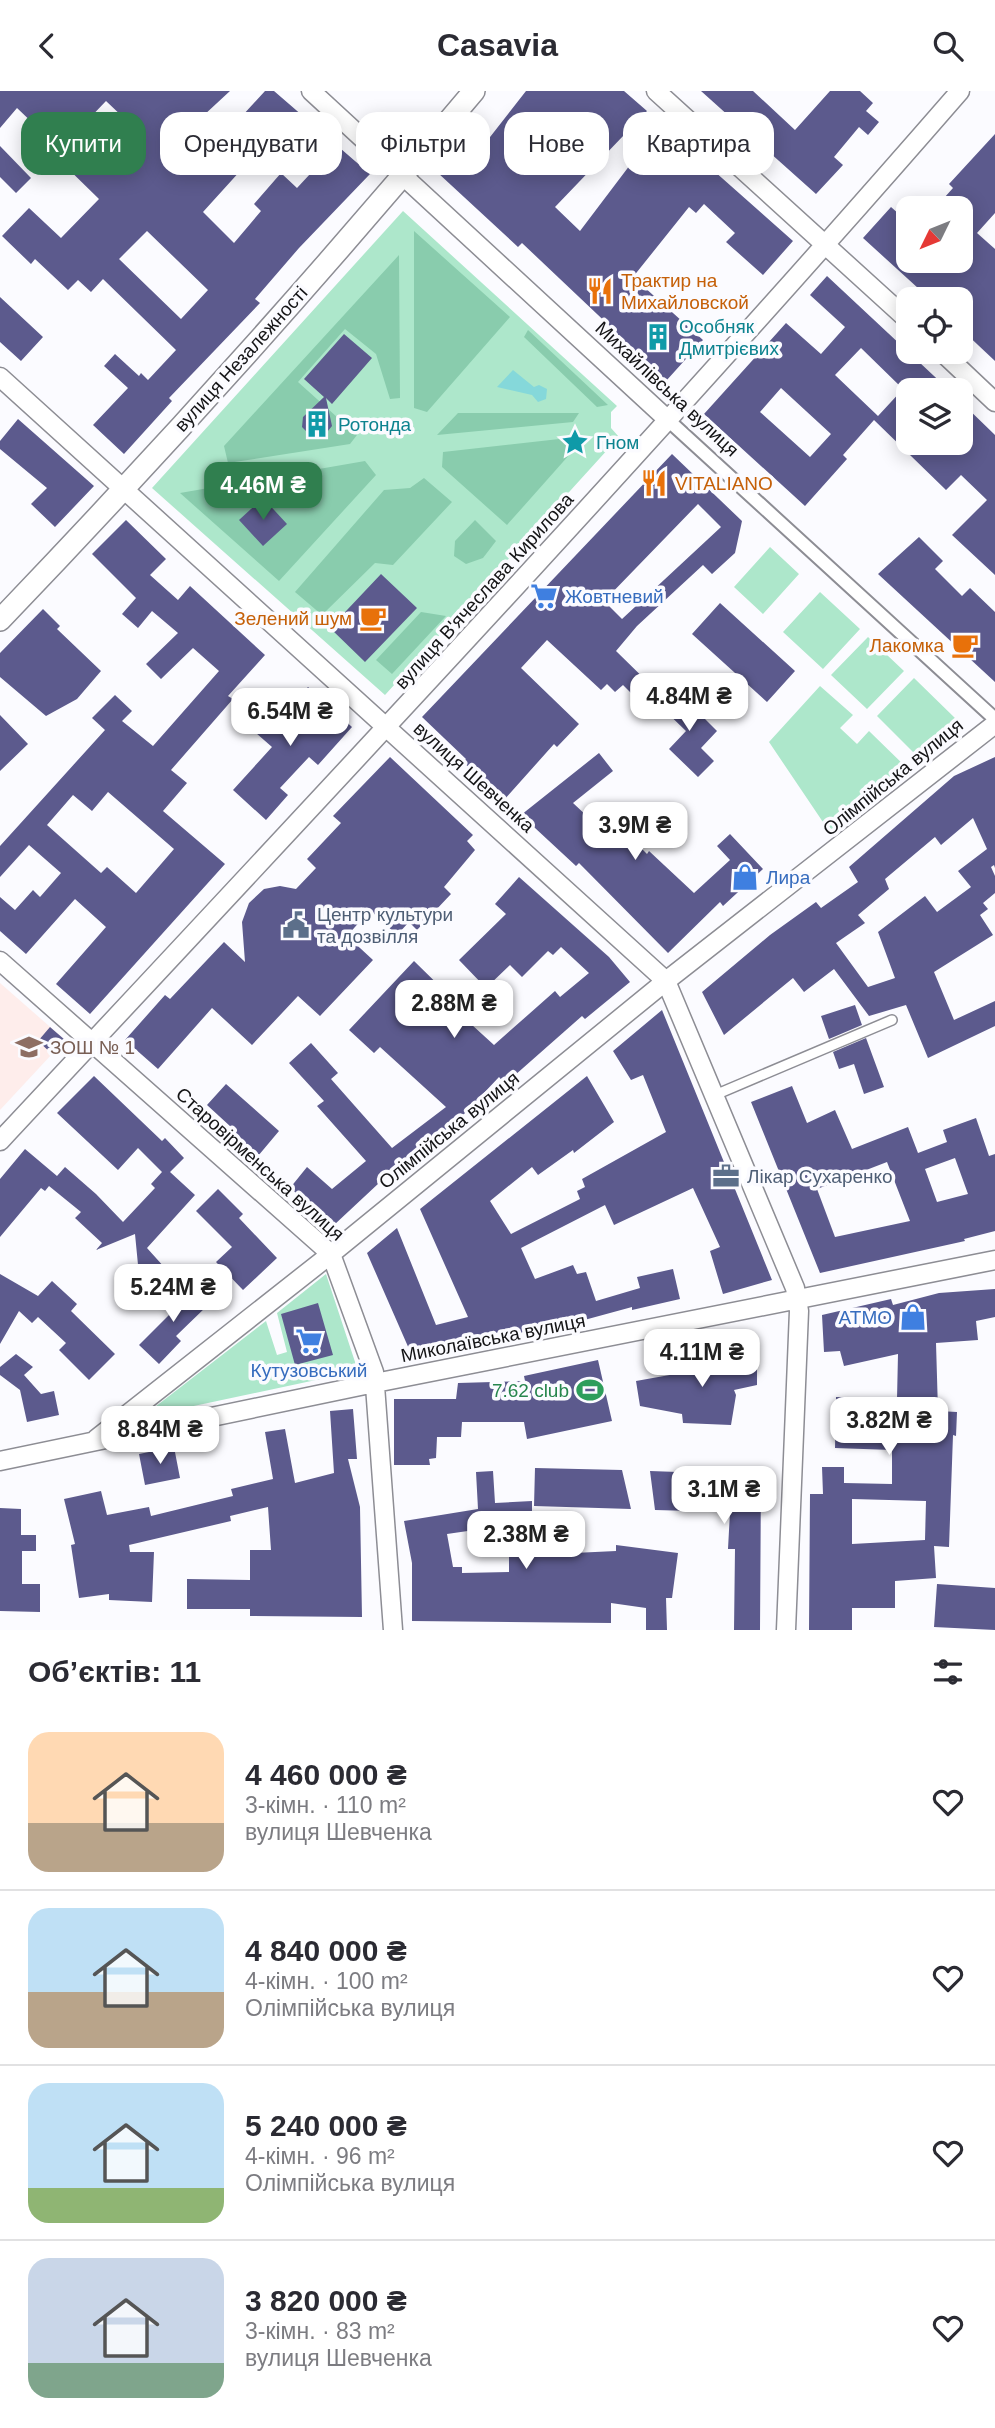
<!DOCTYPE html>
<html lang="uk">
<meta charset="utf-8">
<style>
:root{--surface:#fff;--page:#f2f2f3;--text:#2b2b33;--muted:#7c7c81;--line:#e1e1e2;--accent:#307f4f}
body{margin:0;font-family:Helvetica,sans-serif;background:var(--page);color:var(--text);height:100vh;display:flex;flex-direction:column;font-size:26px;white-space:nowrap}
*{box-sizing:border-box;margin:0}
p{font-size:23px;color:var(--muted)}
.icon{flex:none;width:38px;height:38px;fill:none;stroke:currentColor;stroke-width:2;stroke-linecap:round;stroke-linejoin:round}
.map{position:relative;height:1539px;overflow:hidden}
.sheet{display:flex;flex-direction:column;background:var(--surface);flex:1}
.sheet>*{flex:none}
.hud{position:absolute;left:21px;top:21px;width:954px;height:63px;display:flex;gap:14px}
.needle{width:46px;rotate:227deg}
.buttons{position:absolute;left:896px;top:105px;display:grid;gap:14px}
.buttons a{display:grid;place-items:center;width:77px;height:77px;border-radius:14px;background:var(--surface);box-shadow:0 4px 18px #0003;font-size:35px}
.price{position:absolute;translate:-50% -60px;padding:0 16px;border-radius:14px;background:#fff;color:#222;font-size:23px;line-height:46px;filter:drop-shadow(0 2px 4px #0008)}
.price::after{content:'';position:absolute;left:50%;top:42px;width:21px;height:16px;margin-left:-10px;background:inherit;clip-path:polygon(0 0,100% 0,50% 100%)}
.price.active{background:var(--accent);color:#fff}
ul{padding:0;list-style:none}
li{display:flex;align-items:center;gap:21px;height:175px;padding:0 28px}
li+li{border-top:2px solid var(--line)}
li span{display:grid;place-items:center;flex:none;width:196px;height:140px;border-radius:21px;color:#555}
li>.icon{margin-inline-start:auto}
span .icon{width:84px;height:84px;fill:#fffc;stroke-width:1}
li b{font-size:30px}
h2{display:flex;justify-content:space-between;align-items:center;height:84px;padding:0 28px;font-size:30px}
.pill{padding:0 24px;border-radius:21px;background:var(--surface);box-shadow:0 4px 18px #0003;font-size:24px;line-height:63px}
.pill.active{background:var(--accent);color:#fff}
header{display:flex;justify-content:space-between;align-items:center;height:91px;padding:0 28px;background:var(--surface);font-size:32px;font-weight:700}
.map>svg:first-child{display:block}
.education{fill:#feedeb}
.green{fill:#ade7cb}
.forest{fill:#89ccad}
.water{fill:#85d8da}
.building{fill:#5c5a8d;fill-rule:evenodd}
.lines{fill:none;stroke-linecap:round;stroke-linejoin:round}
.service-casing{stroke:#8d8d94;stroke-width:12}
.pedestrian-casing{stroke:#8d8d94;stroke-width:16}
.minor-casing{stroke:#8d8d94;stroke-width:21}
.tertiary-casing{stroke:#8d8d94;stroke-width:24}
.service{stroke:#fff;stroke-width:9}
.pedestrian{stroke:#fff;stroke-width:12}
.minor{stroke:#fff;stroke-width:18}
.tertiary{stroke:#fff;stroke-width:21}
.labels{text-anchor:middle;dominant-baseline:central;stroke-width:7;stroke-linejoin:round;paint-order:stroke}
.food-label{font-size:19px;fill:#c56008;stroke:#fbfbff;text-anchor:start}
.culture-label{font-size:19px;fill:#0d838f;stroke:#fbfbff;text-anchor:start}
.street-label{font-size:19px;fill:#141416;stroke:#fbfbff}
.shop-label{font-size:19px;fill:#366cbe;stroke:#fbfbff;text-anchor:start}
.service-label{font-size:19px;fill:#4e5e75;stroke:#fbfbff;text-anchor:start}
.education-label{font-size:19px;fill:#785e54;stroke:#fbfbff;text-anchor:start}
.leisure-label{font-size:19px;fill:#27864d;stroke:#fbfbff;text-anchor:end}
</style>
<header><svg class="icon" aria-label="back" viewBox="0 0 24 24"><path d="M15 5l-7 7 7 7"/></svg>Casavia<svg class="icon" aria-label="search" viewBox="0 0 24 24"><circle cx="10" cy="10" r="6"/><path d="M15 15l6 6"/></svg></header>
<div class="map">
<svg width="995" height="1539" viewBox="0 0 995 1539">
<rect width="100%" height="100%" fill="#fbfbff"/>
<path class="education" d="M0 892 65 949 0 1019Z"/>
<path class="green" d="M403 120 617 315 611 321V337L619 346 385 604 152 397Z
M770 456 799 483 763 523 734 496Z
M820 501 860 538 823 578 783 541Z
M868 546 904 580 867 618 831 584Z
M914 587 956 628 918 666 877 625Z
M820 595 853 624 840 637 857 653 869 640 908 678 831 743 769 651Z
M326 1183 358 1280 142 1326 266 1230 277 1264 287 1261 277 1222Z"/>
<path class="forest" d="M414 140 510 226 427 321 414 317Z
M399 164 400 307 390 308 376 263 345 238 298 291 357 344 350 353 228 372 224 355Z
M528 239 608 314 597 316 524 246Z
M458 322H579L573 331 437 344Z
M586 345 507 434 442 376 443 361Z
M365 370 376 384 279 490 180 402Z
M424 387 452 411 393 474 375 472 322 524 295 501 384 399 410 397Z
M475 429 496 450 483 467 466 473 454 465 455 450Z
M421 521 446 525 392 583 376 569Z"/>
<path class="water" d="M513 279 534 296 539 294 547 298 546 308 538 311 532 304 497 296Z"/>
<path class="building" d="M0 0H230L176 50 198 73 265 0H274L370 83 299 157 255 208 260 212 169 307 172 310 124 363 93 334 128 297 104 275 115 263 139 285 141 282 148 289 176 259 103 188 91 201 78 189 68 199 35 168 31 173 2 145 29 117 61 147 99 108 54 64 68 49 104 83 144 46 106 10 60 58 17 17 0 37ZM289 35 324 68 297 97 281 82 254 113 261 120 234 152 203 121 279 37 284 41ZM147 140 208 199 181 228 119 168Z
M526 0H624L647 20 555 116 580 140 661 33 793 150 763 184 726 151 735 142 704 113 696 122 689 116 633 186 703 249 666 290 613 244 616 241 522 152 518 156 438 82 464 54 476 64Z
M701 0H753L795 39 830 0H860L873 12 866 20 879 31 868 44 859 36 834 66 843 74 816 103Z
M995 43V122L977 142 995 158V270L961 238V208H930L863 147 891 116 908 131V170H961V117H935L953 97 949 93Z
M0 55 31 87 16 102 0 86Z
M827 185 949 299H908V352H961V311L995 344V484L952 444 987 409 961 384 946 399 874 329 843 364 847 368 805 415 704 323 786 232 821 263 845 236 810 204ZM861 257 903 298 878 325 835 284ZM781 297 831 343 810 366 760 321Z
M0 206 43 246 21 270 0 251Z
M344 243 372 267 332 313 326 307 332 335 323 346 313 347 302 336 303 326 324 306 304 288Z
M18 328 94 395 55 436 31 413 47 397 0 358V350Z
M672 363 742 430 735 462 712 483 703 474 637 535 616 560 661 604 647 618 623 594 615 601 607 593 601 599 547 549 521 577 579 633 557 656 554 653 504 709 463 671 466 668 422 626ZM698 413 721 436 622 528 604 510Z
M263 407 287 433 263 455 239 429Z
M126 429 166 468 150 484 178 509 190 495 265 564 228 605 233 608 171 679 187 692 163 720 225 773 90 923 56 893 106 836 75 808 26 863 0 840V806L15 819 33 799 40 806 61 782 29 754 0 786V755L105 639 92 627 115 604 132 620 122 630 153 655 219 580 193 557 161 588 146 573 178 542 152 520 138 537 122 523 136 507 92 463ZM108 701 174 758 136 802 107 776 101 782 47 734 73 704 92 720Z
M919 446 943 470 935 478 962 505 970 497 995 521V591L878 483Z
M381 483 417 517 365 571 330 537Z
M720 512 795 580 767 611 692 543Z
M43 518 60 535 57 538 101 580 77 608 46 625 0 586V562Z
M308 596 352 636 318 674 309 666 280 697 288 704 266 729 233 699 272 656 247 634 265 614 280 627Z
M674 597 717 640 701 657 714 670 698 686 669 658 686 640 658 613Z
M0 624 28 653 0 680Z
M599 662 613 680 573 712 603 740 613 729 647 763 649 760 694 802 730 769 717 755 730 743 763 778 723 815 720 811 668 862 579 772 576 775 521 724Z
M390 666 473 744 467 750 475 759 444 796 451 803 417 839 409 831 397 844 370 819 347 845 373 869 320 925 298 905 252 954 212 917 158 978 125 949 165 904 170 908 224 851 245 871 242 831 249 812 264 798 280 795 296 798 316 777 307 768 341 732 333 725Z
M995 666V777L994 774 991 776 995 785V802L983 812 988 818 980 824 993 844 934 881 954 929 995 910V935L928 967 906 914 869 925 834 878 804 901 793 887 724 944 702 901 770 844 816 811 821 817 858 791 849 776 954 685ZM973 727 987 758 958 780 971 796 937 821 925 805 878 841 895 887 868 896 836 852 865 832 858 824 889 798 885 788 935 746 941 754Z
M519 786 609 866 630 891 585 928 582 925 505 993 499 986 448 1040 379 1092 334 1134 290 1097 307 1076 332 1098 366 1070 317 1015 324 1010 289 972 311 952 338 982 331 988 392 1057 446 1016 380 956 374 962 349 939 414 870 464 919 460 923 494 954 555 900 560 906 589 882 561 856 553 864 548 860 522 886 510 874 486 897 459 869 506 823 495 813Z
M855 914 862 934 829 948 821 925Z
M662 919 772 1189 723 1203 710 1160 720 1156 693 1097 614 1134 605 1114 521 1157 535 1188 573 1174 577 1183 586 1181 596 1210 640 1197 637 1186 673 1178 680 1208 632 1219V1216L566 1234 532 1237 514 1245 511 1238 457 1252 456 1249 413 1267 367 1162 397 1137 436 1234 468 1226 420 1118 587 985 614 1031 574 1062 573 1059 538 1084 532 1076 490 1110 511 1143 580 1108 577 1100 585 1096 582 1088 666 1041 643 984 631 989 613 960Z
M50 936 65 949 52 963 38 950Z
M866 947 884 996 864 1003 854 973 839 978 833 961Z
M94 985 162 1050 165 1047 184 1067 170 1081 195 1104 147 1157 174 1187 145 1190 139 1184 135 1143 96 1159 102 1152 75 1127 81 1121 49 1095 45 1100 41 1097 0 1146V1088L25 1058 57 1085 65 1076 96 1103 123 1131 155 1097 151 1093 162 1081 138 1057 118 1079 57 1022Z
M226 993 279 1040 258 1065 228 1039 231 1036 207 1014Z
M792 995 807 1032 835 1019 852 1058 908 1036 918 1062 947 1051 943 1039 976 1027 989 1065 995 1063V1140L964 1148 965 1150 820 1182 751 1011ZM955 1067 968 1103 937 1111 925 1078ZM887 1071 910 1130 835 1146 817 1098Z
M218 1098 243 1123 239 1127 277 1167 243 1199 216 1171 232 1156 196 1120Z
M0 1183 38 1205 52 1190 77 1213 71 1220 115 1263 89 1289 59 1259 66 1252 38 1226 32 1232 19 1220 0 1253Z
M187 1194 207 1215 176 1245 181 1250 159 1273 139 1254 170 1223 164 1217Z
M995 1198V1226L976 1230 978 1249 936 1252 938 1320 957 1321 956 1345 953 1344 949 1456 934 1455 936 1487 895 1490V1517H852V1539H809L810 1403H823L822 1376H844V1392L892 1393V1359L835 1357 836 1306 897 1308 898 1263 844 1275 840 1260 824 1261 822 1224 891 1208 893 1214 939 1202ZM852 1408 926 1410 925 1449 852 1453Z
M318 1212 333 1264 295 1274 281 1223Z
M738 1259 757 1268V1294L734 1299 736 1304 731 1334 683 1332 682 1323 640 1315 636 1290 692 1280 696 1269Z
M16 1263 33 1276 24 1284 41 1303 54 1300 59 1324 27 1331 20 1299 0 1284V1276Z
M598 1269 612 1330 527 1348 524 1331H462L461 1346H437L436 1367 429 1368 430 1374H394V1308H456L458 1292 525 1290 524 1285Z
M353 1318 357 1368H348L360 1416 362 1526 250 1525V1518H187V1488L250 1489V1459H271L268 1416 230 1425 231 1430 129 1454 130 1461H154L152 1511 109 1509V1503L79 1507 71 1454 75 1453 64 1408 101 1400 107 1424 149 1416 151 1425 233 1405 231 1398 273 1388 265 1341 285 1338 295 1392 334 1382 330 1320Z
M174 1356 180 1387 145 1394 139 1363Z
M535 1377 622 1379 631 1418 534 1415Z
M493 1380 495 1412 532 1410V1454H553V1463L616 1460V1454L678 1462 672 1507H666L667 1539H646V1517L611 1512V1532L412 1530V1472L404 1430 478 1418 476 1381ZM509 1434V1481L462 1482V1476H453L447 1443Z
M650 1380 761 1384 760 1539H734L735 1458H728L730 1421 655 1419Z
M0 1417 21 1418V1444H36V1460H22V1493H40V1521L0 1520Z
M937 1493 995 1497V1539L934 1536Z"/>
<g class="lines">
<defs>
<path id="service" d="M715 1004 892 929"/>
<path id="pedestrian" d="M668 329 995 628"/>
<path id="minor" d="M311 0 668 329
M656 0 908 229
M942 261 995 311
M0 286 666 890 795 1197 799 1220 786 1539
M0 870 331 1163 374 1281 393 1539
M0 1050C324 703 649 358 960 0
M96 1348 331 1163 666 890 995 633
M0 1370 365 1294 995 1169"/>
<path id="tertiary" d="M0 529C164 358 322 182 474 0"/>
</defs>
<use href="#service" class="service-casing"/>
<use href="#pedestrian" class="pedestrian-casing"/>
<use href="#minor" class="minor-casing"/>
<use href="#tertiary" class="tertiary-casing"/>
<use href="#service" class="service"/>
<use href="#pedestrian" class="pedestrian"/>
<use href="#minor" class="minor"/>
<use href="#tertiary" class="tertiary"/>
</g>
<defs>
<symbol id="restaurant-bare" viewBox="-9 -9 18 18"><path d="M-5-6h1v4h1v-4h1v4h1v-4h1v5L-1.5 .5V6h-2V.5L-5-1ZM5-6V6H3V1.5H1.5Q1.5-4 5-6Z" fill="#e8710a" stroke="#fbfbff" stroke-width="2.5" paint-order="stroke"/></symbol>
<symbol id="building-bare" viewBox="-9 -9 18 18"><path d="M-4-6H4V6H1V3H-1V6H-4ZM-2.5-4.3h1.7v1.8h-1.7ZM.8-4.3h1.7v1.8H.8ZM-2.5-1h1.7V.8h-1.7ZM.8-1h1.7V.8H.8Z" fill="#0f9aa8" stroke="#fbfbff" stroke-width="2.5" paint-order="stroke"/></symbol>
<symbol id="sight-bare" viewBox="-9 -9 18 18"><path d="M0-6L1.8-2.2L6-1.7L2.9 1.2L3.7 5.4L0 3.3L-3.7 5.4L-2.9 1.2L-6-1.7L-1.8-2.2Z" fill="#0f9aa8" stroke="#fbfbff" stroke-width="2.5" paint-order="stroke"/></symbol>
<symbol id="supermarket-bare" viewBox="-9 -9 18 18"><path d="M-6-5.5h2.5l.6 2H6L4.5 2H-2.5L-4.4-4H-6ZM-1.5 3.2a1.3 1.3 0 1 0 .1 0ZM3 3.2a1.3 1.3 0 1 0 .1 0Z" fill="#3f7fe0" stroke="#fbfbff" stroke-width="2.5" paint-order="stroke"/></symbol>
<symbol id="cafe-bare" viewBox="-9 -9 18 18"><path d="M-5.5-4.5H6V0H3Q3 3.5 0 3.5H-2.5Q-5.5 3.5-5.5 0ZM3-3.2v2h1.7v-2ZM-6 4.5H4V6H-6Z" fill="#e8710a" stroke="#fbfbff" stroke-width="2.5" paint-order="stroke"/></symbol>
<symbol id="shop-bare" viewBox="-9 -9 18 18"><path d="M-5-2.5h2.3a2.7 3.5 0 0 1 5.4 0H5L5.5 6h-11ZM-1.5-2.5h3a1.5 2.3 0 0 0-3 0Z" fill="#3f7fe0" stroke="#fbfbff" stroke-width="2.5" paint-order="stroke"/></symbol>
<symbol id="civic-bare" viewBox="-9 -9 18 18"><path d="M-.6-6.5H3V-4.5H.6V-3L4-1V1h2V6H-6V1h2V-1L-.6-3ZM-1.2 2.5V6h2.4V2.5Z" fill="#5c6f8a" stroke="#fbfbff" stroke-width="2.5" paint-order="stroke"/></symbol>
<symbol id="school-bare" viewBox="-9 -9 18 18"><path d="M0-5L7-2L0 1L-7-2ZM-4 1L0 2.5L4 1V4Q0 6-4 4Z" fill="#8d6e63" stroke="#fbfbff" stroke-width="2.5" paint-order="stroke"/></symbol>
<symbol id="office-bare" viewBox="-9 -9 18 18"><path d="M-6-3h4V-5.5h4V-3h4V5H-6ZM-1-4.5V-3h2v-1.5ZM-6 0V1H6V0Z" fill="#5c6f8a" stroke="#fbfbff" stroke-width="2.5" paint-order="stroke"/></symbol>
<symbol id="stadium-bare" viewBox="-9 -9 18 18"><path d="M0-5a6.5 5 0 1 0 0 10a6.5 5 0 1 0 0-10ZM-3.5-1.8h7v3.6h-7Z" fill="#2e9e5b" stroke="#fbfbff" stroke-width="2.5" paint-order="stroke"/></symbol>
</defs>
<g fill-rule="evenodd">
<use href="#restaurant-bare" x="581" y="181" width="38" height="38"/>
<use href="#building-bare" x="639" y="227" width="38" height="38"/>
<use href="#building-bare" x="298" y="314" width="38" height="38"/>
<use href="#sight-bare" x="556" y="332" width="38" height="38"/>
<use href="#restaurant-bare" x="635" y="373" width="38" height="38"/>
<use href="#supermarket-bare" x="525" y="486" width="38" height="38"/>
<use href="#cafe-bare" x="354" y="508" width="38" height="38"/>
<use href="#cafe-bare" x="946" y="535" width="38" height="38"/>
<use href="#shop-bare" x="726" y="767" width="38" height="38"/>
<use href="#civic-bare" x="277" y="815" width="38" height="38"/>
<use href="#school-bare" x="10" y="937" width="38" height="38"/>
<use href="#office-bare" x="707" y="1066" width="38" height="38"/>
<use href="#shop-bare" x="894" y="1207" width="38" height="38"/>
<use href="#supermarket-bare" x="290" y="1231" width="38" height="38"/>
<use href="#stadium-bare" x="571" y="1280" width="38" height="38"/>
</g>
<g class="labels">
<g class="food-label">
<text x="621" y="189">Трактир на<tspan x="621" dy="22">Михайловской</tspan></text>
<text x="675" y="392">VITALIANO</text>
<text x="352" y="527" text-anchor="end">Зелений шум</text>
<text x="944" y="554" text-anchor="end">Лакомка</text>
</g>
<g class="culture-label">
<text x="679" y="235">Особняк<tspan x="679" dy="22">Дмитрієвих</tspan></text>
<text x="338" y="333">Ротонда</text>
<text x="596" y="351">Гном</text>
</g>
<g class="street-label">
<text transform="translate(241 268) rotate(-48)">вулиця Незалежності</text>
<text transform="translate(667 298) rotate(43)">Михайлівська вулиця</text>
<text transform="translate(484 500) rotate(-48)">вулиця В'ячеслава Кирилова</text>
<text transform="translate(474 686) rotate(42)">вулиця Шевченка</text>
<text transform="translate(893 686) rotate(-39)">Олімпійська вулиця</text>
<text transform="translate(449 1039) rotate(-39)">Олімпійська вулиця</text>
<text transform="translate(260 1073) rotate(42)">Старовірменська вулиця</text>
<text transform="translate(493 1247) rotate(-11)">Миколаївська вулиця</text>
</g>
<g class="shop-label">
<text x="565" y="505">Жовтневий</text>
<text x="766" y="786">Лира</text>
<text x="892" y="1226" text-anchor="end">АТМО</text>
<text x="309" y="1279" text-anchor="middle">Кутузовський</text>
</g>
<g class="service-label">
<text x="317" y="823">Центр культури<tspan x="317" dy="22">та дозвілля</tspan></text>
<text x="747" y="1085">Лікар Сухаренко</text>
</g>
<g class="education-label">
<text x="50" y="956">ЗОШ № 1</text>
</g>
<g class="leisure-label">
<text x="569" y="1299">7.62 club</text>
</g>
</g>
</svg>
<div class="buttons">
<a><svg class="needle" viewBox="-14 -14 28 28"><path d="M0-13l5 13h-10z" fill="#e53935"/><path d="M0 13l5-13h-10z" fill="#7c7c81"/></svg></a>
<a><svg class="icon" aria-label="locate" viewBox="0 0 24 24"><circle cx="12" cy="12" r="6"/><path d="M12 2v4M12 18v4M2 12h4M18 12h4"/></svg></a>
<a><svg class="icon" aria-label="layers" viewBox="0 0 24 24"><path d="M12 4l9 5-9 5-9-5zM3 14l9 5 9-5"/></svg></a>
</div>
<b class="price active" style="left:263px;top:431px">4.46M ₴</b>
<b class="price" style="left:689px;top:642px">4.84M ₴</b>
<b class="price" style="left:290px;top:657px">6.54M ₴</b>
<b class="price" style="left:635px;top:771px">3.9M ₴</b>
<b class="price" style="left:454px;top:949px">2.88M ₴</b>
<b class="price" style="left:173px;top:1233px">5.24M ₴</b>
<b class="price" style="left:702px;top:1298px">4.11M ₴</b>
<b class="price" style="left:889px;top:1366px">3.82M ₴</b>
<b class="price" style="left:160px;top:1375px">8.84M ₴</b>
<b class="price" style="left:724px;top:1435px">3.1M ₴</b>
<b class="price" style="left:526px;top:1480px">2.38M ₴</b>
<div class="hud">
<a class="pill active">Купити</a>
<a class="pill">Орендувати</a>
<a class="pill">Фільтри</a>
<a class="pill">Нове</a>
<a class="pill">Квартира</a>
</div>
</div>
<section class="sheet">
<h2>Об’єктів: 11<svg class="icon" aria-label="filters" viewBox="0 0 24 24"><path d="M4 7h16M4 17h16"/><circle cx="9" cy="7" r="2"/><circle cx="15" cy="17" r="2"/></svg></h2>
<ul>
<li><span style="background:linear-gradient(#ffd9b3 65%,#b9a48a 0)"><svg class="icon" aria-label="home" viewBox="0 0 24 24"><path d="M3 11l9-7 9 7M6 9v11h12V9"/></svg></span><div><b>4 460 000 ₴</b><p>3-кімн. · 110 m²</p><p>вулиця Шевченка</p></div><svg class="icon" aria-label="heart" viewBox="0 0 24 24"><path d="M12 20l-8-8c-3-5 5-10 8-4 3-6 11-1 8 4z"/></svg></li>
<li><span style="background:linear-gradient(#bfe0f5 60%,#b9a48a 0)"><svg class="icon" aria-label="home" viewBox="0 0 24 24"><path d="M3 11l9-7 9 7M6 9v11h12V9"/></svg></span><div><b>4 840 000 ₴</b><p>4-кімн. · 100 m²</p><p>Олімпійська вулиця</p></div><svg class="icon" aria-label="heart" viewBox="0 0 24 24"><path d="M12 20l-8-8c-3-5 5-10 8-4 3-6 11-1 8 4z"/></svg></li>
<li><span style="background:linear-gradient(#bfe0f5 75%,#8fb573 0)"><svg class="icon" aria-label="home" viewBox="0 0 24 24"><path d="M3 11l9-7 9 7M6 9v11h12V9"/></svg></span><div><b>5 240 000 ₴</b><p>4-кімн. · 96 m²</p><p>Олімпійська вулиця</p></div><svg class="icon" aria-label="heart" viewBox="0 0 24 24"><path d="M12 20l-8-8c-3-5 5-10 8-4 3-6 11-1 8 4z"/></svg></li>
<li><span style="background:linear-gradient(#c9d6e8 75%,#7fa58c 0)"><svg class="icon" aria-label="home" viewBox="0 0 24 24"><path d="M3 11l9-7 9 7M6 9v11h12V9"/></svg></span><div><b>3 820 000 ₴</b><p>3-кімн. · 83 m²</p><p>вулиця Шевченка</p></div><svg class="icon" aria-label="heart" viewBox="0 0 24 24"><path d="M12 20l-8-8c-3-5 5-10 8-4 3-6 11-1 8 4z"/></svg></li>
</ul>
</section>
